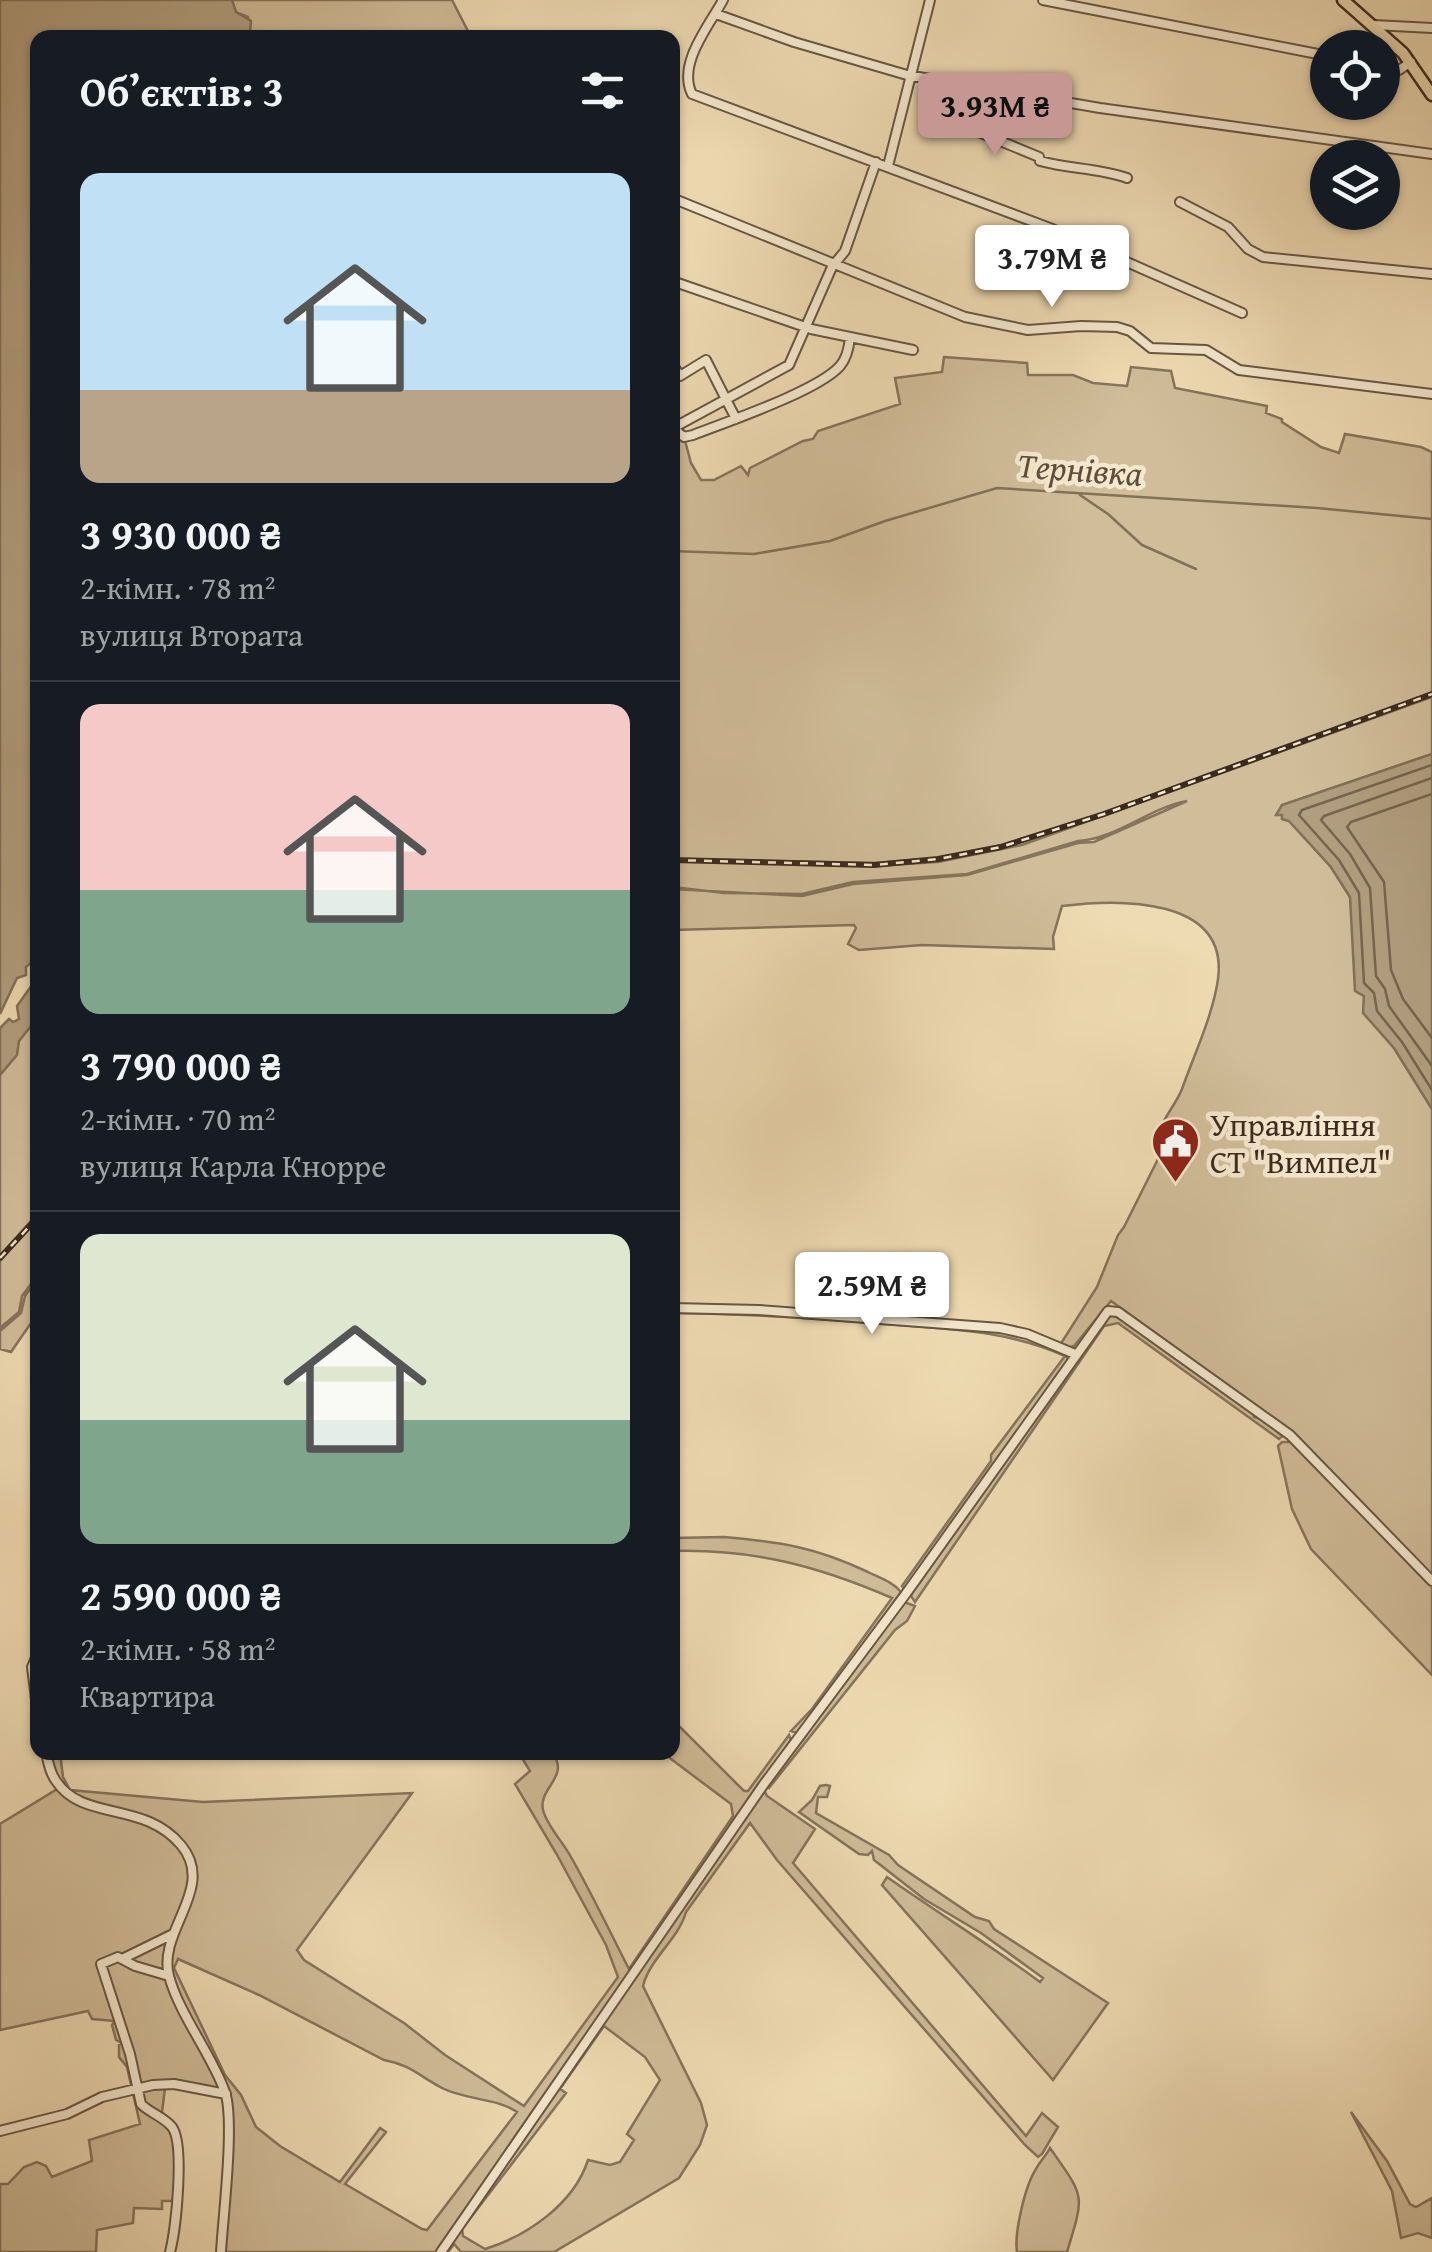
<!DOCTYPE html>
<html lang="uk">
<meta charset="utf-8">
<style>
:root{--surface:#171b24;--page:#242831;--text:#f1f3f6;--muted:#9ea1a6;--line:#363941;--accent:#c59692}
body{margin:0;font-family:"Gentium Book Plus",serif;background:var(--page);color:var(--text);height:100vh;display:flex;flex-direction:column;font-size:38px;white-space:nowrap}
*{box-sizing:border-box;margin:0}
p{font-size:32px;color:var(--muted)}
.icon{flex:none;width:55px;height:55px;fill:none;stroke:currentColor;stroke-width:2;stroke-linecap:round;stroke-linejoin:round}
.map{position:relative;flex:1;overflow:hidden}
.sheet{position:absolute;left:30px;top:30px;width:650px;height:1730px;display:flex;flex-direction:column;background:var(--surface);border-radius:20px;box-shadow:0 2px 8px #0004}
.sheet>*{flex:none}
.buttons{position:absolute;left:1310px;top:30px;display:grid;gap:20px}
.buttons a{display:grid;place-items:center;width:90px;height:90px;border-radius:50%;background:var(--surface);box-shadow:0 2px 8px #0004;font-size:50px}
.price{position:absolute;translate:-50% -85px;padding:0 22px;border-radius:10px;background:#fff;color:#222;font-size:32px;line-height:65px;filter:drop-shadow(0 2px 5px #0008)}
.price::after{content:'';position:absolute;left:50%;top:60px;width:30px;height:22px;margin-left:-15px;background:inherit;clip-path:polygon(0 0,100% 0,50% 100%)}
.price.on{background:var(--accent);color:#111}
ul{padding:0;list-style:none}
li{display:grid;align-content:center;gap:20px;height:530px;padding:0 50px}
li+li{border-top:2px solid var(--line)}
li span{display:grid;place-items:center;height:310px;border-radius:20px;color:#555}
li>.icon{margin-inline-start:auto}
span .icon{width:180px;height:180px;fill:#fffc;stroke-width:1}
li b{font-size:42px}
h2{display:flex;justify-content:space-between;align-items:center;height:120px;padding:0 50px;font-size:42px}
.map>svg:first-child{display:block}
.green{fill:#d1bd9a;stroke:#86745c;stroke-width:2.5;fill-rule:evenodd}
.water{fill:#b29f80;stroke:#837158;stroke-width:2.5}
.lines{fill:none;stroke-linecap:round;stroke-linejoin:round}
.shore{stroke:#77654e;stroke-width:2.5}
.stream{stroke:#837158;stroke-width:2.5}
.minor-casing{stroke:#695742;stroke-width:12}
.major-casing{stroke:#3c2b1d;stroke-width:15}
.minor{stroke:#f5e8ce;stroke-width:8}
.major{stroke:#efdbb3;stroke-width:10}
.rail-casing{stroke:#3c2b1d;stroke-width:6}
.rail{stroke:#f5e8ce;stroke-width:2.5;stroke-dasharray:8;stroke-linecap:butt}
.labels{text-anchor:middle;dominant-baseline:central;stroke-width:9;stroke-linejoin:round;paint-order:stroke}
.poi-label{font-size:32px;fill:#3c2b1d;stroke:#f5e8ce;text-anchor:start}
.water-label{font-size:35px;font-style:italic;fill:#5f4e3b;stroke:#f5e8ce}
</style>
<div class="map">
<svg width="1432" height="2252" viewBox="0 0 1432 2252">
<rect width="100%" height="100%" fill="#efdbb3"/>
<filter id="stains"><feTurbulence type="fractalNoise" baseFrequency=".002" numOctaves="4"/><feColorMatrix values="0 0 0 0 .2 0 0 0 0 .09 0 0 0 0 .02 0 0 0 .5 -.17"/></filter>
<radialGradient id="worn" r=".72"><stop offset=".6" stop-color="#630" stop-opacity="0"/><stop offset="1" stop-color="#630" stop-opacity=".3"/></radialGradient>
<path class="green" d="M232 0H452L471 37H257L250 32 248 17 235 12Z
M944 357 1027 363 1028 375H1073L1093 383 1127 386 1131 367 1171 371 1175 388 1267 406 1266 413 1282 419V422L1321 447 1339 453 1345 434 1421 447 1432 452V693L1104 813 1001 845 938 858 875 863 673 859 672 424 684 437 691 463 701 480H714L741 466 748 475 750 468 803 441 813 439 818 431 900 404 895 378 942 372Z
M1432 697V754L1282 805 1283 819 1289 821 1331 867 1350 897 1359 993 1364 996V1013L1394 1048 1432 1109V1576L1293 1433 1111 1301 1074 1346 1067 1348 1060 1345 1097 1287 1118 1235 1124 1227 1161 1153C1151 1128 1174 1110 1182 1089 1194 1055 1213 1015 1218 979 1229 896 1117 899 1062 906L1053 937 1054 949 922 945 859 950 848 944 856 928 854 925 673 930 672 889 802 896 853 884 967 875 1078 843 1094 842 1187 801C1149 808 1116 839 1078 841L967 874 853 882 802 894 724 893 673 887 672 861 874 866 938 862 1022 845Z
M37 1016V1214L0 1256V1071L12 1059 18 1042Z
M37 1219V1276L22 1296 19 1312 0 1328V1261Z
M37 1279V1322L33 1320 11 1352 0 1349V1331L21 1313 25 1296Z
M672 1310 759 1312 1011 1332 1062 1351 1069 1360 905 1591 902 1586 991 1461V1455L1065 1356C1007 1330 948 1329 885 1324 816 1318 747 1314 678 1313Z
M1110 1315 1123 1319 1252 1411 1254 1417 1265 1420 1282 1436 1279 1439 1118 1323 1104 1326 915 1602 911 1596 913 1592 1105 1319Z
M1282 1442H1292L1432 1584V1675L1311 1549 1292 1509 1278 1446Z
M724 1537C781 1542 815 1547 868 1572 880 1578 893 1582 901 1592L799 1733 791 1731 812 1709 892 1598C818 1566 754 1549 673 1551L672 1538Z
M904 1602 915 1606 907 1621 895 1630 769 1788 767 1786Z
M673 1720 744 1791H748L789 1735 791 1740 439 2252H223L231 2107 228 2096 183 2088H165L161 2120C184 2140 175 2173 173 2201H162V2209L134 2208 133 2223 97 2230 96 2252H0V2184H8L24 2167 37 2162 46 2166 52 2177 92 2161 89 2140 140 2124 127 2067 119 2057V2045L122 2043 116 2040 112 2025 115 2021 92 2019 88 2011 0 2030V1824L59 1788C69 1793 75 1801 85 1805 102 1811 121 1811 138 1817 170 1826 199 1859 189 1893 182 1921 168 1935 168 1967L171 1965 174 1932 194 1888 188 1853 153 1820 76 1798 56 1781 47 1753H60L63 1777 70 1790 203 1802 412 1793 297 1950 304 1960 404 2023 445 2055 524 2106 618 1977 606 1945 556 1853 515 1784 530 1771 519 1753H552C571 1776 538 1788 543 1810 547 1826 563 1842 571 1857 592 1894 610 1932 629 1969L733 1816 731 1804 663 1753 672 1752ZM178 1959 259 1995 384 2060C411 2065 419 2076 442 2088 465 2100 497 2098 517 2112L427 2230 422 2229 345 2184 386 2132 380 2128 340 2182 280 2146 256 2127 241 2095 225 2075 174 1968Z
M826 1785 830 1786 827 1797H818L816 1813 889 1855 898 1865 975 1917 989 1921 994 1929 1108 2003 1053 2080 882 1885 887 1877C938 1913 990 1945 1040 1982L1043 1978 981 1933 924 1899 874 1860 872 1851 868 1855 859 1854 799 1812 812 1800 820 1786Z
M763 1788 767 1796 815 1829 793 1863 1026 2136 1042 2113 1058 2127 1042 2154 1038 2157 1025 2145 777 1860 750 1823 686 1912C678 1940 650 1958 643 1986L701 2103 707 2125 700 2145 679 2178 554 2252H461L454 2244 448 2252H443L557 2087 566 2093 462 2229 463 2236 485 2249C527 2236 574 2204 588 2160L610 2165 620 2162 634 2140 627 2134 660 2080 645 2057 604 2026 562 2086 560 2084Z
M1351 2112 1387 2161 1410 2204 1416 2207 1432 2198V2238L1418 2233 1401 2238 1392 2191Z
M1050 2148C1085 2198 1085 2193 1067 2252H1017C1014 2233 1025 2186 1036 2169 1040 2161 1046 2156 1050 2148Z"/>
<path class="water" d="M0 0H232L236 12 251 21 250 32 257 37 38 38V957L26 967V975L17 978 0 1014Z
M1432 754V1109L1394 1048 1363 1013 1364 996 1355 991 1350 897 1331 867 1289 821 1282 819V815H1276L1282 805Z
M32 985 37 988 35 1021 19 1041 17 1055 0 1075V1028L9 1019 13 1022 19 1019 17 1006Z"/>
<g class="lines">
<path class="shore" d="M1432 765 1302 810 1299 815 1339 860 1359 893 1364 983 1374 993 1377 1011 1402 1042 1432 1090
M1432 778 1324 816 1321 820 1350 854 1370 888 1376 976 1385 989 1389 1006 1432 1066
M1432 794 1351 822 1347 827 1384 882 1391 970 1403 999 1432 1038"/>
<path class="stream" d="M1080 495 1108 514 1142 545 1196 569
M672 551 754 554 830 541 885 521 997 488 1317 508 1432 519"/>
<defs>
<path id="minor" d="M723 0C709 26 677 64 692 94L1050 228 1242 313
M1043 0 1328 56
M716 14 794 42 907 75 1100 108 1432 154
M1374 25 1432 28
M1382 68 1399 70 1411 62
M964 126 1039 157
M1040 161C1069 169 1098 168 1127 178
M888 166 930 0
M672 198 965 317 1028 330 1081 326 1117 327 1130 331 1151 348 1206 350 1239 370 1432 394
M1180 202 1228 227 1248 249 1263 257 1432 274
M672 281 811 329 913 350
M673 365 680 376 706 360 736 419
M672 388 673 368
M673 428 789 365 832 267 845 251 876 162
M673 428 684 437 693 435C726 422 818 391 840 366 847 358 849 348 850 337
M672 1308 759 1310 1000 1328 1027 1334 1075 1354
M38 1653 32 1667 38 1715
M46 1752C48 1762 50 1773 56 1781 83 1822 143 1800 181 1845 217 1888 157 1930 169 1976 179 2014 212 2055 225 2092 235 2121 223 2217 221 2252
M124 1958 173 1934
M169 1976 135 1966 118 1957 101 1964 130 2054 141 2104C150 2113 164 2117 172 2127 185 2144 176 2230 170 2252
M0 2131 67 2114 102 2097 153 2085 174 2084 226 2094
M441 2252 764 1784 905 1595 1108 1311 1118 1312 1290 1435 1432 1581"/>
<path id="major" d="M1343 0 1403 53 1432 95"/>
</defs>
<use href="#minor" class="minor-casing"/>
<use href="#major" class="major-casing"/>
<use href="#minor" class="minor"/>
<use href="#major" class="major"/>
<defs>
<path id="rail" d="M672 860 874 865 938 859 1001 847 1104 814 1432 694
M0 1258 38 1217"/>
</defs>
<use href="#rail" class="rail-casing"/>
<use href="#rail" class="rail"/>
</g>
<defs>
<symbol id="civic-pin" viewBox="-11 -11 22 30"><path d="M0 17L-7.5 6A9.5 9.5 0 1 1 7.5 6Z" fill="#8f2418" stroke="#f5e8ce"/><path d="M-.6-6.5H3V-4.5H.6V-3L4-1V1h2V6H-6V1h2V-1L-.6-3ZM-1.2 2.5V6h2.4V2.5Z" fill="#fff"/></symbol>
</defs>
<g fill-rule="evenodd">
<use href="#civic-pin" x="1148" y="1114" width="55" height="75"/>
</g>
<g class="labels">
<g class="poi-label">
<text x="1210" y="1124">Управління<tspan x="1210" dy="37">СТ "Вимпел"</tspan></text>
</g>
<g class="water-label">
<text transform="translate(1080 469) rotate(4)">Тернівка</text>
</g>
</g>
<rect width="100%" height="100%" filter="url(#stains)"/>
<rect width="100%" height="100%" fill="url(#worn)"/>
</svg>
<div class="buttons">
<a><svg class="icon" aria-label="locate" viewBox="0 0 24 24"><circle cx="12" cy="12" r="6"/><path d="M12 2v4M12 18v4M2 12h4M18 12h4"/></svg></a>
<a><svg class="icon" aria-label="layers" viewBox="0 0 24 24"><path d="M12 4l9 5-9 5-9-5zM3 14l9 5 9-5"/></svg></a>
</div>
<b class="price on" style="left:995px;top:158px">3.93M ₴</b>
<b class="price" style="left:1052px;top:310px">3.79M ₴</b>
<b class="price" style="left:872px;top:1337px">2.59M ₴</b>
<section class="sheet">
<h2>Об’єктів: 3<svg class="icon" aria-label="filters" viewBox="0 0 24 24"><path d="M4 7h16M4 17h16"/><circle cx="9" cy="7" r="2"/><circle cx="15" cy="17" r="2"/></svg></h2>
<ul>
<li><span style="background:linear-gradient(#bfe0f5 70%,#b9a48a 0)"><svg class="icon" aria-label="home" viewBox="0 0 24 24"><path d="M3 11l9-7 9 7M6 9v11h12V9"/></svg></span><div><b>3 930 000 ₴</b><p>2-кімн. · 78 m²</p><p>вулиця Втората</p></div></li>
<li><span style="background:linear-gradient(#f6c9c9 60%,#7fa58c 0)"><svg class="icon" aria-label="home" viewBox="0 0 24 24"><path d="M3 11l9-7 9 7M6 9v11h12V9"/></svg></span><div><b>3 790 000 ₴</b><p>2-кімн. · 70 m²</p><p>вулиця Карла Кнорре</p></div></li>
<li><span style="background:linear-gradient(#dfe7d0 60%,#7fa58c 0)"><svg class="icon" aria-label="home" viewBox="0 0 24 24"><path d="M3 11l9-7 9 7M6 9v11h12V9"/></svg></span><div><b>2 590 000 ₴</b><p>2-кімн. · 58 m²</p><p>Квартира</p></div></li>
</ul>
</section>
</div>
